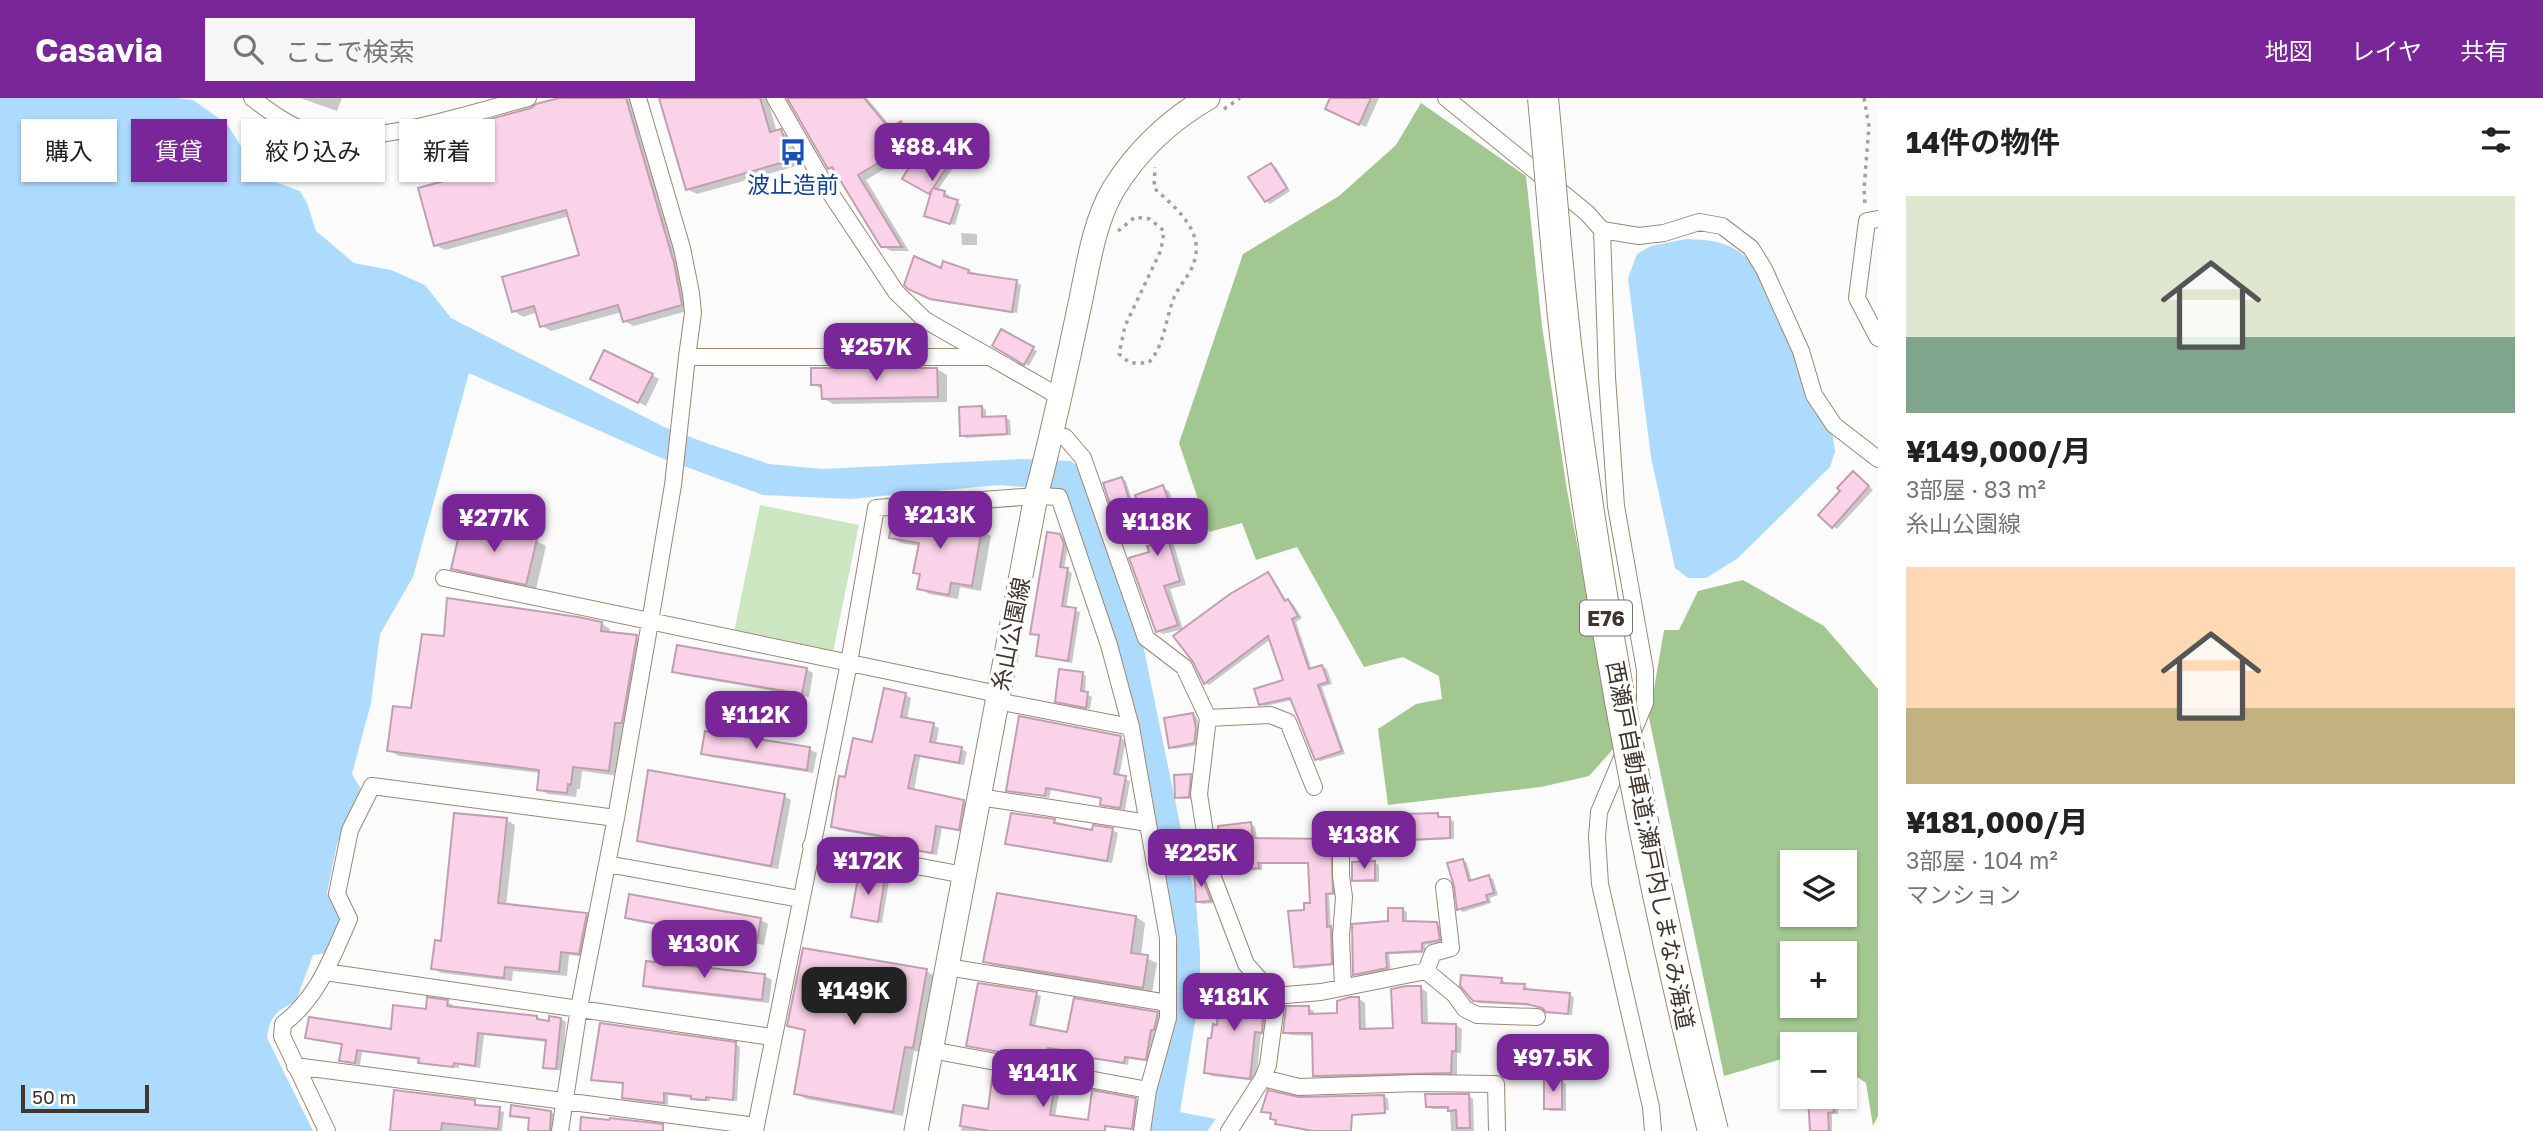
<!DOCTYPE html>
<html lang="ja">
<meta charset="utf-8">
<style>
:root{--surface:#fff;--page:#f6f6f6;--text:#222;--muted:#767676;--accent:#792798}
body{margin:0;font-family:"Golos Text","Noto Sans JP",sans-serif;background:var(--page);color:var(--text);height:100vh;display:flex;flex-direction:column;font-size:26px;white-space:nowrap}
*{box-sizing:border-box;margin:0}
p{font-size:23px;color:var(--muted)}
.icon{flex:none;width:38px;height:38px;fill:none;stroke:currentColor;stroke-width:2;stroke-linecap:round;stroke-linejoin:round}
.map{position:relative;flex:1;overflow:hidden}
.sheet{display:flex;flex-direction:column;background:var(--surface);width:665px}
.sheet>*{flex:none}
.hud{position:absolute;left:21px;top:21px;width:665px;height:63px;display:flex;gap:14px}
.tools{position:absolute;left:1780px;top:752px;display:grid;gap:14px}
.tools a{display:grid;place-items:center;width:77px;height:77px;border-radius:0px;background:var(--surface);box-shadow:0 2px 5px #0004;font-size:35px}
.scale{position:absolute;left:21px;bottom:18px;width:128px;box-sizing:border-box;padding-left:7px;border:4px solid #40362d;border-top:0;font-size:19px;line-height:24px;white-space:nowrap;color:#40362d;-webkit-text-stroke:5px #fff;paint-order:stroke}
.price{position:absolute;translate:-50% -60px;padding:0 16px;border-radius:14px;background:var(--accent);color:#fff;font-size:23px;line-height:46px;filter:drop-shadow(0 2px 4px #0008)}
.price::after{content:'';position:absolute;left:50%;top:42px;width:21px;height:16px;margin-left:-10px;background:inherit;clip-path:polygon(0 0,100% 0,50% 100%)}
.price.on{background:#222;color:#fff}
ul{padding:0;list-style:none}
li{display:grid;align-content:center;gap:14px;height:371px;padding:0 28px}
li span{display:grid;place-items:center;height:217px;border-radius:0px;color:#555}
li>.icon{margin-inline-start:auto}
span .icon{width:126px;height:126px;fill:#fffc;stroke-width:1}
li b{font-size:30px}
h2{display:flex;justify-content:space-between;align-items:center;height:84px;padding:0 28px;font-size:30px}
.chip{padding:0 24px;border-radius:0px;background:var(--surface);box-shadow:0 2px 5px #0004;font-size:24px;line-height:63px}
.chip.on{background:var(--accent);color:#fff}
header{display:flex;align-items:center;gap:42px;box-sizing:border-box;height:98px;padding:0 35px;background:var(--accent);color:#fff}
header strong{font-size:33px}
nav{display:flex;gap:38px;margin-inline-start:auto;font-size:24px}
.search{width:490px;height:63px;background:var(--page);display:flex;align-items:center;gap:18px;box-sizing:border-box;padding:0 24px;border-radius:0px;color:var(--muted);font-size:26px}
main{display:flex;flex:1;min-height:0}
.map>svg:first-child{display:block}
.green{fill:#cde6c2}
.forest{fill:#a2c790;fill-rule:evenodd}
.water{fill:#addbfe}
.shadow{fill:#0003}
.building{fill:#fad3e8;stroke:#bfa0b1;stroke-width:2}
.lines{fill:none;stroke-linecap:round;stroke-linejoin:round}
.minor-casing{stroke:#9e8771;stroke-width:18}
.secondary-casing{stroke:#9e8771;stroke-width:25}
.path{stroke:#a5a09c;stroke-width:3.5;stroke-dasharray:3.5 5;stroke-linecap:butt}
.minor{stroke:#fff;stroke-width:16}
.secondary{stroke:#fff;stroke-width:23}
.motorway-bridge-casing{stroke:#9e8771;stroke-width:32;stroke-linecap:butt}
.motorway-bridge{stroke:#fff;stroke-width:30}
.labels{text-anchor:middle;dominant-baseline:central;stroke-width:7;stroke-linejoin:round;paint-order:stroke}
.shield{fill:#fff;stroke:#79726c;stroke-width:2}
.shield-label{font-size:21px;font-weight:bold;fill:#40362d}
.transit-label{font-size:23px;fill:#164399;stroke:#fff}
.street-label{font-size:23px;fill:#40362d;stroke:#fff}
</style>
<header>
<strong>Casavia</strong>
<div class="search"><svg class="icon" aria-label="search" viewBox="0 0 24 24"><circle cx="10" cy="10" r="6"/><path d="M15 15l6 6"/></svg>ここで検索</div>
<nav><a>地図</a><a>レイヤ</a><a>共有</a></nav>
</header>
<main>
<div class="map">
<svg width="1878" height="1033" viewBox="0 0 1878 1033">
<rect width="100%" height="100%" fill="#fbfbfb"/>
<path class="green" d="M760 407 859 427 833 554 734 534Z"/>
<path class="forest" d="M1421 5 1526 78 1542 228 1567 392 1615 649 1589 678 1541 689 1388 707 1378 631 1416 606 1442 601 1439 578 1403 559 1364 569 1297 449 1256 462 1242 425 1209 434 1179 345 1243 156 1339 98 1396 47Z
M1743 482 1824 528 1878 591V1018L1873 1028 1866 985 1845 971 1844 947H1792V958L1724 978 1649 620 1664 532H1679L1698 493ZM1792 765H1844V817H1792ZM1792 856H1844V908H1792Z"/>
<path class="water" d="M0 0H177L193 2 227 26 254 69 270 82 300 93 307 105 316 133 354 165 391 172 425 187 451 220 664 329 706 345 769 366 823 371 1021 361 1071 363 1079 369 1097 406 1091 408 1140 532 1196 804 1200 855V894L1180 1014 1216 1021 1207 1033H1149L1154 985 1173 914 1108 521 1062 392 998 387 850 401 763 397 659 359 469 275 413 479 380 536 371 605 352 676 362 693 337 746 327 795 341 820 327 855 313 857 296 903C276 914 270 917 267 940L313 1033H0Z
M1686 141C1718 142 1736 145 1757 171L1832 333 1835 354 1830 369 1738 460 1706 480H1688L1675 470 1651 359 1628 180 1637 156 1651 148Z"/>
<path class="shadow" d="M300 0H342L337 13Z
M567 0H634L683 172 690 212 634 228 624 223 622 214 551 233 542 228 538 214 523 219 514 213 582 159 570 118 445 152 435 147 457 81Z
M661 0H767L777 34 780 33 790 39 800 67 697 96 687 91Z
M791 0H867L892 30 901 25 909 30 921 49 866 82 909 153H891L882 148 837 74 829 70Z
M1332 0H1379L1366 29 1334 15Z
M939 53 957 64 937 93 949 97 948 101 961 106 955 127 926 118 932 97 905 80 935 59Z
M1271 67 1276 69 1290 93 1270 106 1266 103Z
M961 135 977 136V147H962Z
M942 172 968 173 1016 184 1021 187 1017 215 936 203 906 186Z
M1001 234 1037 253 1029 268 994 247Z
M937 271 947 277V304L833 306 823 300V292L813 286Z
M652 277 659 281 646 308 599 284Z
M981 309 986 312V321L1006 320 1010 322 1011 337 966 340 962 337Z
M1858 378 1873 392 1837 431 1833 428Z
M1122 381 1126 383 1134 409 1118 414 1114 411Z
M1162 389 1169 393 1183 433 1171 437 1186 487 1170 491 1183 531 1163 536 1156 532 1154 448Z
M981 432 991 438 981 493 960 489 958 501 929 496 919 490 921 478 915 474 920 448 901 445 891 439Z
M1060 438 1065 441 1068 449 1064 471 1072 475 1066 510 1080 514 1072 565 1038 557 1041 538 1032 535Z
M536 443 546 448 536 491 463 475 453 470Z
M1268 476 1272 478 1287 504 1293 506 1302 520 1296 524 1312 572 1322 568 1327 571 1332 586 1322 589 1345 656 1320 663 1316 661 1293 602 1265 608 1261 606 1285 584 1271 541 1209 587 1205 585Z
M601 525 610 531V536L636 539 646 545 618 678 582 673 580 691H577L576 699 548 696 539 691 540 675 399 658 389 652 413 612 446 540Z
M806 571 813 575 809 599 681 577 674 573Z
M1082 576 1086 578 1085 596 1092 599 1090 611 1061 605Z
M906 597 911 600 907 622 933 627 939 630 936 646 961 651 967 654 964 667 920 659 914 693 964 703 970 707 964 734 942 730 937 757 909 752 903 749 904 744 838 732 833 728 847 681 874 646Z
M1193 617 1197 619 1200 634 1199 647 1175 651 1171 649Z
M1021 620 1126 642 1119 679 1130 683 1125 712 1107 709 1102 706 1103 701 1051 691 1049 700 1008 692Z
M809 651 817 655 813 675 710 659 703 655Z
M1190 678 1195 680 1193 701H1182L1177 699Z
M784 698 791 702 778 771 646 746 639 742Z
M1438 717 1454 723V741L1411 743 1407 740Z
M1374 720 1378 723 1379 735 1358 736 1353 733Z
M506 722 515 727 506 808 586 817 594 822 587 859 569 857 567 878 513 873 512 883 441 875 433 870 442 845Z
M1054 723 1094 734 1112 732 1118 735 1112 765 1013 748 1007 745Z
M1251 726 1255 729 1257 742 1330 743 1334 746 1337 797H1329L1331 830 1335 833V867L1300 871 1296 868 1306 814 1312 806 1310 766H1262V772L1229 774 1224 771Z
M1463 762 1467 765 1472 784 1488 779 1493 781 1498 797 1490 800 1491 805 1463 814 1459 811Z
M1374 765 1379 767V784H1358L1354 782Z
M860 776 889 783 882 825 853 818Z
M1200 776 1205 779 1214 805 1202 806 1197 803Z
M1403 812 1407 814V825L1437 826 1441 829 1443 844 1425 847 1426 855 1389 856 1391 872 1359 878 1355 876Z
M627 819 761 822 768 826 764 847 634 823Z
M1136 819 1145 825 1141 858 1157 865 1152 895 995 869 985 863Z
M648 864 765 878 772 882 769 905 652 891 645 887Z
M926 873 936 879 923 955 914 953 903 1018 806 1001 796 995 807 934 789 927Z
M1501 881 1505 884V887L1524 888 1529 890 1528 893 1569 897 1574 899 1572 917 1552 915 1545 911 1533 908 1479 905 1474 902Z
M1421 890 1427 894 1428 927H1456L1462 931 1461 955H1457V977L1321 980 1315 977 1314 938 1290 937 1285 934 1308 910 1314 913V917H1339L1359 901 1365 905 1366 933 1394 932Z
M1247 891 1253 895V901L1268 906 1271 912 1268 937 1261 936 1256 983 1212 978 1205 974 1213 942 1218 929Z
M1036 896 1041 898 1035 930 1068 936 1157 916 1161 918 1158 933H1155L1150 963 1129 960 1128 967 1052 951 1050 964 968 947Z
M447 904 453 907 452 910 537 920 550 925 551 920 561 921 566 924 562 973 545 969 548 944 484 937 480 970 459 967V970L426 967 421 962 362 954 360 967 346 965 341 962 343 947 312 942 307 939 392 933 427 913Z
M601 927 736 946 740 949 737 1003 710 1000V1003H697L692 1000 668 997V1007L637 1003 633 1000V978L615 977 614 985 597 983 593 981Z
M1562 984 1566 986V1013H1550L1546 1010Z
M1055 987 1060 990 1055 1019 1085 1033H961L965 1009 990 1013Z
M1384 998 1388 1001 1389 1012 1331 1014V1033H1307L1282 1027 1273 1016 1263 1013 1299 1001Z
M1469 998 1473 1001 1474 1033H1451L1450 1011H1432L1427 1008Z
M1810 999H1837L1838 1016H1832V1033H1812Z
M1136 1002 1139 1004 1135 1032 1093 1027Z
M475 1004 479 1009 504 1014 502 1033H392Z
M551 1014 555 1017 554 1033H529L530 1021 512 1017Z"/>
<path class="building" d="M559 0H626L674 165 682 207 623 224 618 207 540 229 534 208 512 214 502 179 579 157 566 112 434 148 418 90 455 80 442 34 531 10 536 6Z
M659 0H760L770 34 781 31 791 62 686 92Z
M787 0H864L889 30 901 23 913 44 858 77 902 149H881L832 69 828 71Z
M1330 0H1371L1359 27 1325 11Z
M921 49 934 57 939 50 953 60 933 90 945 93 944 98 958 102 950 126 924 118 932 91 929 96 902 81Z
M1271 65 1287 90 1265 104 1248 79Z
M914 158 941 170 943 163 969 172 968 175 1017 182 1012 214 930 201 908 191 904 187Z
M1001 231 1034 249 1024 267 992 248Z
M604 252 653 276 638 305 590 281Z
M811 270H937L938 299 822 301 821 287H811Z
M982 308V319L1006 318 1007 336 960 338 959 309Z
M1853 373 1869 388 1832 430 1818 417 1840 393 1837 390Z
M1122 379 1131 407 1112 412 1103 385Z
M1163 387 1178 430 1166 434 1180 483 1164 488 1178 527 1156 534 1129 460 1149 454 1147 448 1152 447 1135 397Z
M909 418 982 430 972 488 951 485 949 497 917 491 920 476 913 475 919 445 889 440 893 419Z
M462 424 537 441 526 487 451 471Z
M1047 434 1060 436 1064 446 1060 469 1068 470 1062 508 1076 510 1068 563 1036 558 1039 537 1030 536Z
M1268 474 1285 503 1288 501 1298 518 1292 521 1309 571 1322 567 1328 584 1318 587 1342 653 1315 662 1290 600 1259 607 1254 591 1283 582 1268 538 1204 586 1193 564 1173 538 1230 496Z
M447 500 578 519 602 524 601 533 637 537 622 625H615L609 673 573 669 571 687 568 686 567 695 537 692 539 672 387 653 393 608 411 610 422 536 444 538Z
M677 547 807 570 802 596 672 574Z
M1059 571 1083 574 1081 593 1088 594 1086 610 1055 604Z
M884 590 906 595 901 619 934 625 930 644 962 649 959 665 915 657 908 690 964 702 959 732 936 728 932 755 902 750 903 742 831 729 839 678 845 679 853 640 872 644Z
M1193 615 1196 631 1194 645 1169 650 1164 620Z
M1019 618 1121 638 1114 676 1126 678 1120 710 1100 707 1101 700 1046 690 1045 698 1006 693Z
M705 633 810 649 807 672 701 656Z
M648 672 785 696 771 768 637 743Z
M1191 676 1189 699 1175 700 1174 677Z
M454 715 507 720 498 805 587 815 579 856 561 854 559 874 505 869 504 880 431 871 435 842 441 843Z
M1011 715 1055 721 1054 725 1092 732 1093 727 1113 730 1107 763 1005 746Z
M1438 715V719H1450V740L1405 742 1404 716Z
M1350 719H1374L1375 733 1351 734Z
M1251 724 1253 740 1331 741 1333 795 1326 796 1327 829 1331 828 1332 866 1294 869 1288 813 1304 812V805H1310L1308 765H1258L1259 770 1223 772 1218 728Z
M1463 761 1469 783 1489 777 1494 795 1486 797 1488 803 1457 812 1454 788 1447 765Z
M1375 763V782L1352 783V764Z
M859 774 885 779 878 824 851 819Z
M1194 774H1200L1211 803 1196 804Z
M997 795 1136 818 1131 855 1148 857 1143 890 983 864Z
M629 796 761 820 757 844 625 820Z
M1388 810H1403V823L1437 824 1440 842 1422 845V853L1386 855 1387 870 1353 877 1352 826 1388 823Z
M803 850 927 871 913 950 905 949 893 1014 794 996 805 932 787 928Z
M646 863 765 876 762 902 643 888Z
M1461 877 1502 880 1501 885 1525 886 1524 891 1570 895 1568 916 1546 914 1542 910 1527 906 1473 903 1460 888Z
M978 885 1037 894 1030 927 1067 934 1074 900 1158 914 1154 932H1151L1146 962 1125 959 1124 965 1078 958 1079 954 1048 950 1045 962 966 948Z
M1219 888 1247 889V899L1262 900 1264 903 1262 935 1255 934 1250 981 1204 975 1208 940H1211L1213 926 1217 927Z
M1406 888H1421L1422 925 1456 926V953H1452L1451 975 1313 978 1312 935H1283L1286 908H1309V916L1337 915V903L1350 899H1359L1360 931 1393 930 1391 891Z
M427 899 448 902 447 908 537 918V921L549 923V918L561 920 556 971 543 970 546 942 478 935 475 968 454 965 453 969 418 965 419 960 357 952 355 965 339 963 342 946 305 940 309 919 391 931 393 907 426 911Z
M600 925 736 944 733 1002 706 999V1002L691 1001V998L664 995V1005L622 1000 623 985 591 982Z
M993 974 1055 986 1050 1017 1088 1022 1092 992 1136 1000 1132 1031 1105 1028V1033H990L960 1028 963 1007 988 1011Z
M1544 982H1562V1011H1544Z
M394 992 475 1002V1007L500 1009 498 1031 442 1025 441 1033H390Z
M1268 992 1299 999 1384 997 1385 1015 1352 1017 1351 1033H1313L1275 1026 1276 1022 1270 1021 1271 1015 1261 1014Z
M1425 996H1469L1470 1030H1457L1456 1012 1448 1013V1009H1426Z
M1808 999H1833L1834 1014 1828 1015 1829 1033H1810Z
M511 1007 551 1013 550 1033H528L529 1020 510 1018Z
M581 1019 609 1022 610 1020 663 1026V1033H580Z"/>
<g class="lines">
<defs>
<path id="minor" d="M252 0C270 14 290 29 312 35 364 51 474 14 528 0
M638 0 682 150 691 195 693 215 687 259
M775 0 825 87 896 194 925 222 1060 299
M1446 0 1587 115 1602 132 1639 138 1664 135 1699 124 1722 128 1751 150 1764 171 1801 253 1814 297 1834 327 1878 361
M1878 121 1867 123 1857 200 1878 240
M1602 132 1607 279 1616 408 1645 572V605L1599 714 1597 739 1600 786 1651 1009 1653 1033
M1052 337 1065 339 1083 360 1146 540 1184 569 1208 620 1199 696 1211 774 1246 866 1274 898 1276 907 1268 967 1263 980 1229 1033
M444 480 998 596
M997 603 1131 629
M1208 620 1270 617 1288 624 1314 689
M979 699 1148 725
M1341 735V778L1344 799 1341 838 1343 889
M811 748 964 777
M607 766 800 801
M947 869 1168 905
M1426 873 1454 896 1465 911 1477 917 1537 919
M325 874 772 939
M1274 898 1321 894 1426 873 1433 855 1451 850 1444 789
M931 952 1148 992
M295 968 756 1028
M1263 980 1299 989 1417 985 1496 986 1497 1033
M327 1033 282 938 283 926C319 898 331 861 349 821L337 796 350 732 372 688 616 720
M560 1033 579 910 616 720 650 524 673 387 687 259H989
M755 1033 849 565 876 410 1036 398 1059 399 1109 547 1131 629 1168 840V920L1148 992 1142 1033"/>
<path id="secondary" d="M916 1033 1036 398C1052 337 1065 277 1078 215 1087 176 1092 128 1113 92 1136 54 1170 22 1208 0"/>
</defs>
<use href="#minor" class="minor-casing"/>
<use href="#secondary" class="secondary-casing"/>
<path class="path" d="M1864 0 1869 28 1864 91 1865 107
M1224 11 1240 0
M1118 133 1135 119 1150 121 1164 133 1161 152 1125 228 1119 256 1130 265H1148C1163 251 1165 225 1172 205 1176 191 1188 180 1193 167 1206 134 1177 111 1154 90L1155 69"/>
<use href="#minor" class="minor"/>
<use href="#secondary" class="secondary"/>
<defs>
<path id="motorway-bridge" d="M1543 0C1552 93 1558 187 1570 279 1603 533 1650 785 1713 1033"/>
</defs>
<use href="#motorway-bridge" class="motorway-bridge-casing"/>
<use href="#motorway-bridge" class="motorway-bridge"/>
</g>
<defs>
<symbol id="bus-bare" viewBox="-9 -9 18 18"><path d="M-5-6H5V4H4V6H2V4H-2V6H-4V4H-5ZM-3.5-4V0h7V-4ZM-3.5 1.2v1.5H-2V1.2ZM2 1.2v1.5H3.5V1.2Z" fill="#1a4fb4" stroke="#fff" stroke-width="2.5" paint-order="stroke"/></symbol>
</defs>
<g fill-rule="evenodd">
<use href="#bus-bare" x="774" y="35" width="38" height="38"/>
</g>
<g class="labels">
<rect class="shield" x="1580" y="502.5" width="52" height="35" rx="5"/>
<g class="shield-label">
<text x="1606" y="520">E76</text>
</g>
<g class="transit-label">
<text x="793" y="86">波止造前</text>
</g>
<g class="street-label">
<text transform="translate(1010 536) rotate(-79)">糸山公園線</text>
<text transform="translate(1651 747) rotate(79)">西瀬戸自動車道;瀬戸内しまなみ海道</text>
</g>
</g>
</svg>
<div class="tools">
<a><svg class="icon" aria-label="layers" viewBox="0 0 24 24"><path d="M12 4l9 5-9 5-9-5zM3 14l9 5 9-5"/></svg></a>
<a>+</a>
<a>−</a>
</div>
<div class="scale">50 m</div>
<b class="price" style="left:932px;top:85px">¥88.4K</b>
<b class="price" style="left:876px;top:285px">¥257K</b>
<b class="price" style="left:940px;top:453px">¥213K</b>
<b class="price" style="left:494px;top:456px">¥277K</b>
<b class="price" style="left:1157px;top:460px">¥118K</b>
<b class="price" style="left:756px;top:653px">¥112K</b>
<b class="price" style="left:1364px;top:773px">¥138K</b>
<b class="price" style="left:1201px;top:791px">¥225K</b>
<b class="price" style="left:868px;top:799px">¥172K</b>
<b class="price" style="left:704px;top:882px">¥130K</b>
<b class="price on" style="left:854px;top:929px">¥149K</b>
<b class="price" style="left:1234px;top:935px">¥181K</b>
<b class="price" style="left:1553px;top:996px">¥97.5K</b>
<b class="price" style="left:1043px;top:1011px">¥141K</b>
<div class="hud">
<a class="chip">購入</a>
<a class="chip on">賃貸</a>
<a class="chip">絞り込み</a>
<a class="chip">新着</a>
</div>
</div>
<section class="sheet">
<h2>14件の物件<svg class="icon" aria-label="filters" viewBox="0 0 24 24"><path d="M4 7h16M4 17h16"/><circle cx="9" cy="7" r="2"/><circle cx="15" cy="17" r="2"/></svg></h2>
<ul>
<li><span style="background:linear-gradient(#dfe7d0 65%,#7fa58c 0)"><svg class="icon" aria-label="home" viewBox="0 0 24 24"><path d="M3 11l9-7 9 7M6 9v11h12V9"/></svg></span><div><b>¥149,000/月</b><p>3部屋 · 83 m²</p><p>糸山公園線</p></div></li>
<li><span style="background:linear-gradient(#ffd9b3 65%,#c2b280 0)"><svg class="icon" aria-label="home" viewBox="0 0 24 24"><path d="M3 11l9-7 9 7M6 9v11h12V9"/></svg></span><div><b>¥181,000/月</b><p>3部屋 · 104 m²</p><p>マンション</p></div></li>
</ul>
</section>
</main>
